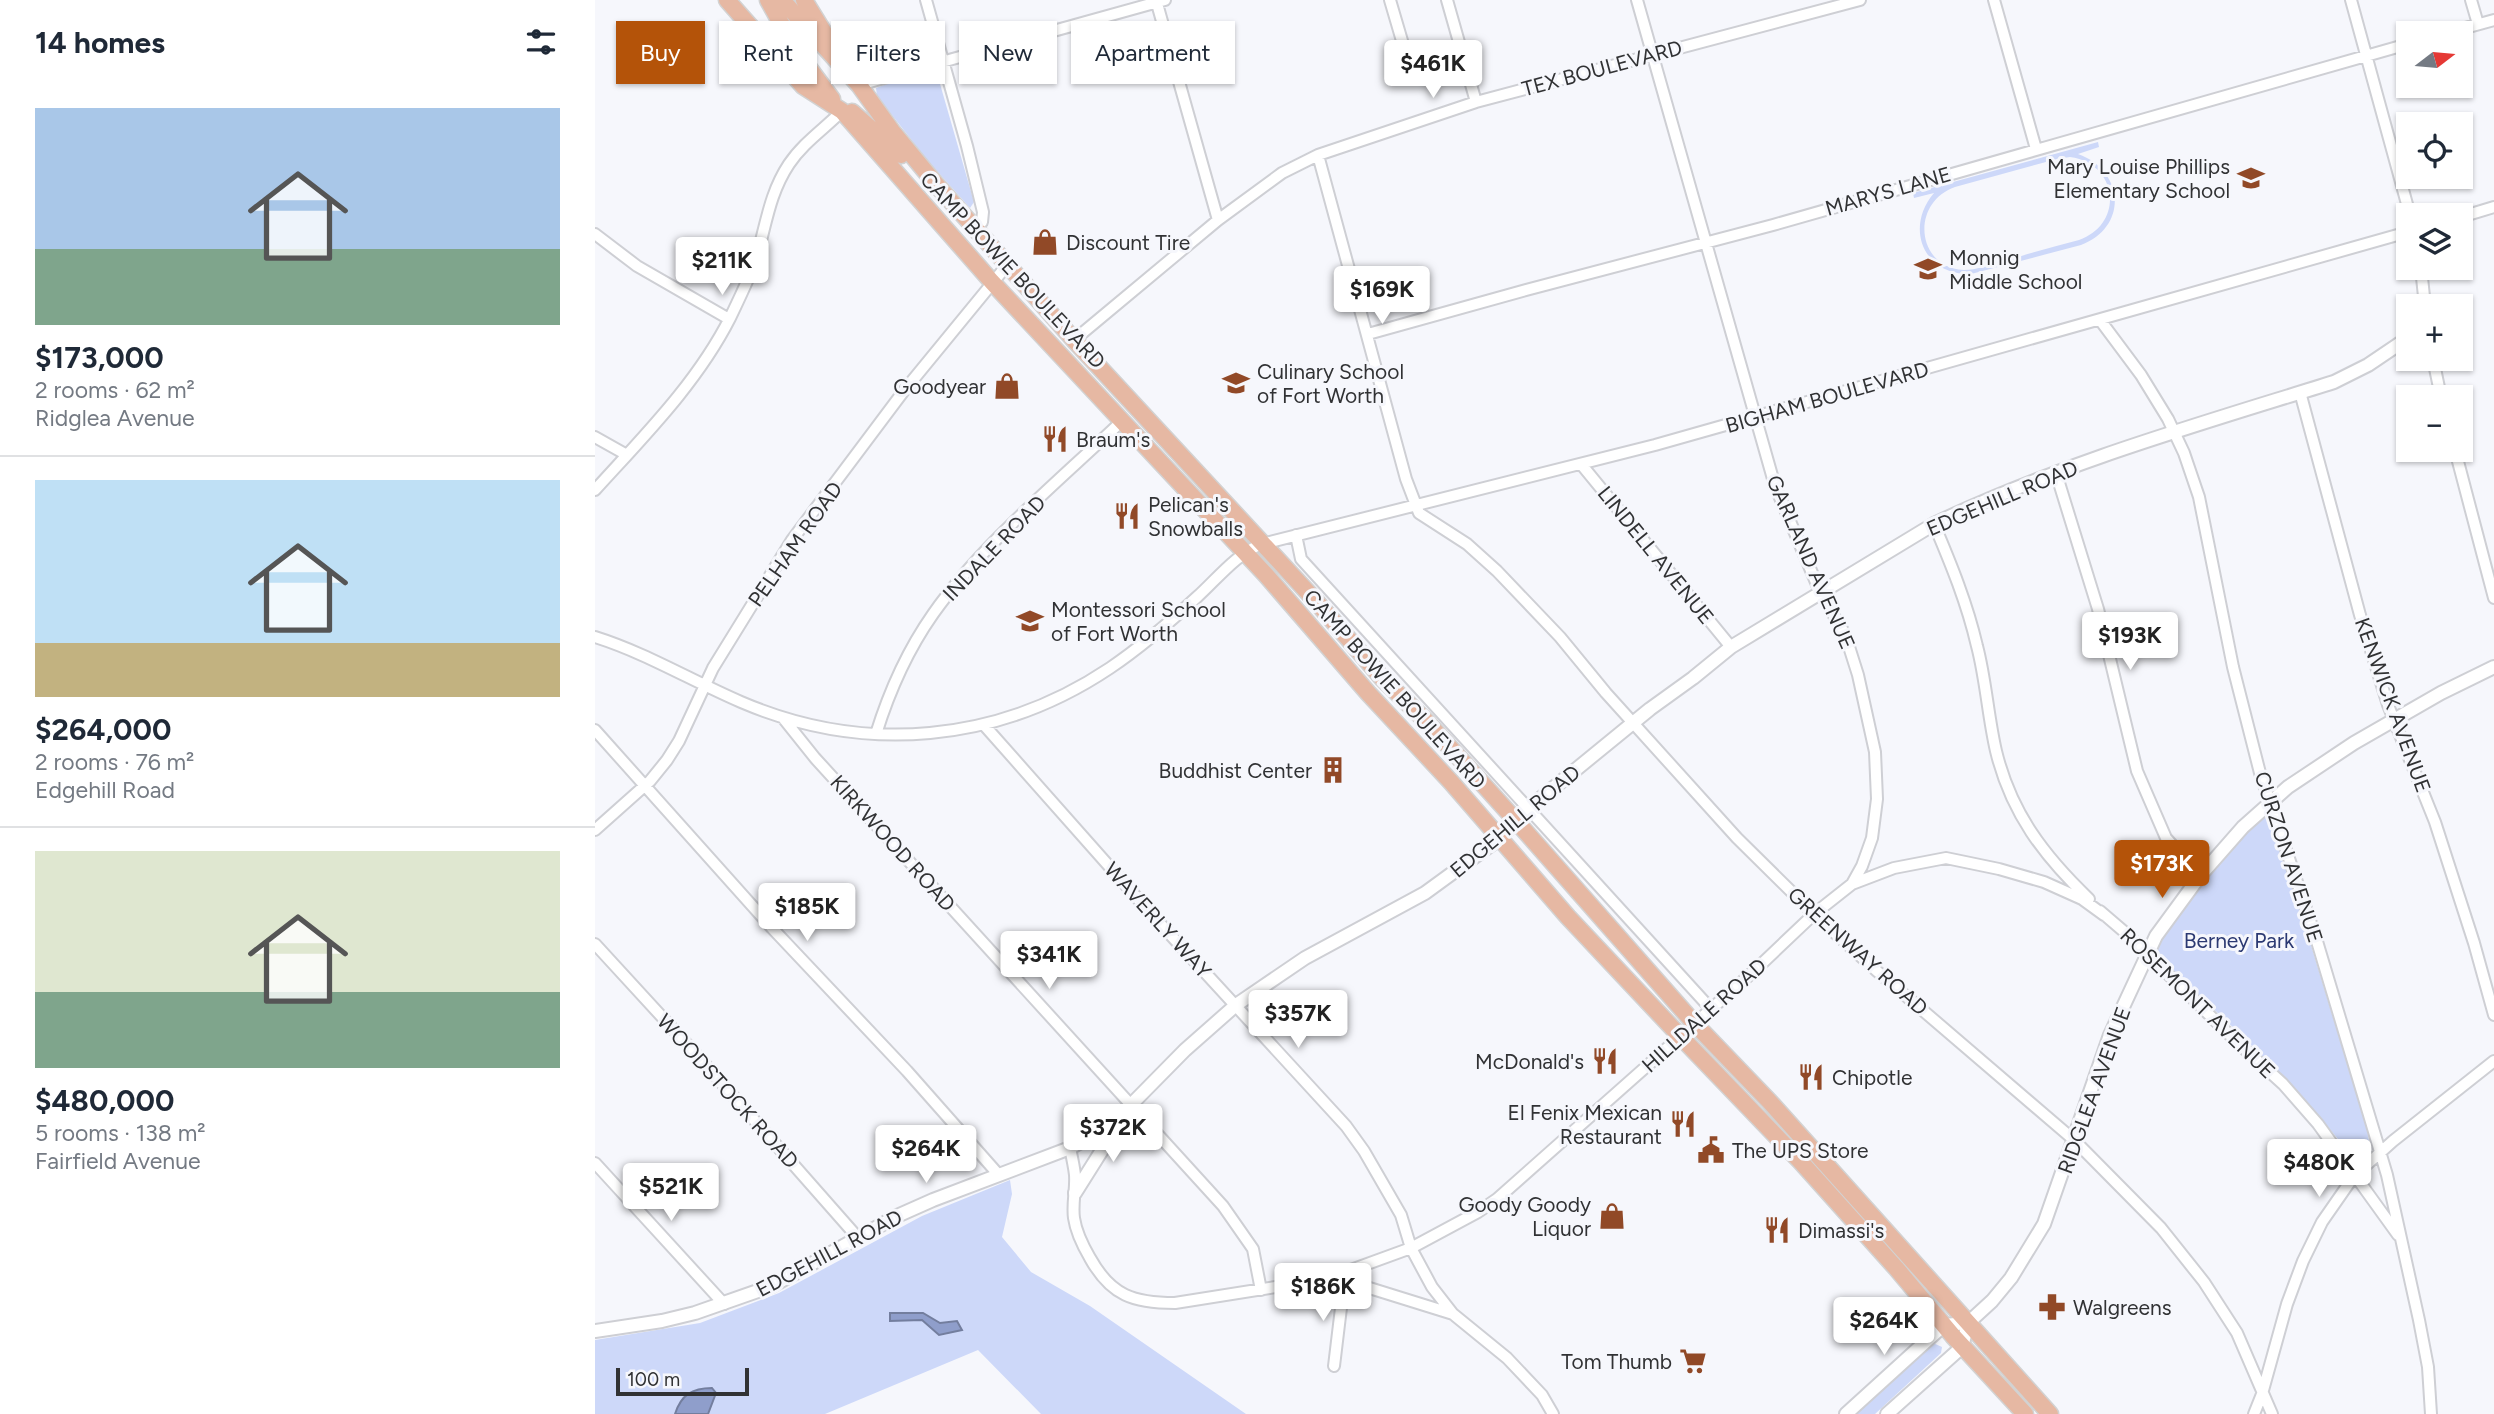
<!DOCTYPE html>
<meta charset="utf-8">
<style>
:root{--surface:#fff;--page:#f6f6f7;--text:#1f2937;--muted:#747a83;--line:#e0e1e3;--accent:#b45309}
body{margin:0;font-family:Figtree,sans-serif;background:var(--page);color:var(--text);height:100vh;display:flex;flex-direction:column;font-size:26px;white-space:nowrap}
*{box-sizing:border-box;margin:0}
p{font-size:23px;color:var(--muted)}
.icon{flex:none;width:38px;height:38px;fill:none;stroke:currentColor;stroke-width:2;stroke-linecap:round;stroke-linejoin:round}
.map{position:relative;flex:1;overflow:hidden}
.panel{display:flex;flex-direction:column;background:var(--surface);width:595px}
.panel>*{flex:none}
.hud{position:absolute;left:21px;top:21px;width:665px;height:63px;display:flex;gap:14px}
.needle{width:46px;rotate:74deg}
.tools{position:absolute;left:1801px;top:21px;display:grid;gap:14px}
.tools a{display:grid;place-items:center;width:77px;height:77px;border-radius:0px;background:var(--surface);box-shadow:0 2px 5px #0004;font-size:35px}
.scale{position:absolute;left:21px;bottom:18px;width:133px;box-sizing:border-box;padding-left:7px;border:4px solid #313234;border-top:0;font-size:19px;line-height:24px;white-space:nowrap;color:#313234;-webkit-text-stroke:5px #f6f7fc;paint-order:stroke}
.price{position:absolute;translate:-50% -60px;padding:0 16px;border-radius:7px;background:#fff;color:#222;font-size:23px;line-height:46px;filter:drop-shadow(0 2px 4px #0008)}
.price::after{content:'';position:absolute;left:50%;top:42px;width:21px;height:16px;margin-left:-10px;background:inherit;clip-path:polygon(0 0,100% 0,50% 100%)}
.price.active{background:var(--accent);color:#fff}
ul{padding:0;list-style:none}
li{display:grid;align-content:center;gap:14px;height:371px;padding:0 35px}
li+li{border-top:2px solid var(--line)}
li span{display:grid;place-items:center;height:217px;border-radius:0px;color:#555}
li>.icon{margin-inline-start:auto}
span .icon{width:126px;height:126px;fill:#fffc;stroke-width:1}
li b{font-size:30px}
h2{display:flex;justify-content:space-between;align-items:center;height:84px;padding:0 35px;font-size:30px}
.tag{padding:0 24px;border-radius:0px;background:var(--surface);box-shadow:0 2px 5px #0004;font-size:24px;line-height:63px}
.tag.active{background:var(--accent);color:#fff}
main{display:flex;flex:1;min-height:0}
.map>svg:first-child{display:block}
.green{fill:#cdd8f9;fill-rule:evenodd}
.water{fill:#8f9ecb;stroke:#737e9e;stroke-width:2}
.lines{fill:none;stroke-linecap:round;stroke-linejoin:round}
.minor-casing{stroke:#cecfd4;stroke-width:14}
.tertiary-casing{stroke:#cecfd4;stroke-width:16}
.primary-casing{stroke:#d2d2d2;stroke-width:19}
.minor{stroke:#fff;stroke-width:10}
.tertiary{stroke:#fff;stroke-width:12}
.primary{stroke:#e6b8a3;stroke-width:16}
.labels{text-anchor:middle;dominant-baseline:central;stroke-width:6;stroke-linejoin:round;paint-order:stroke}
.street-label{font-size:21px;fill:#313234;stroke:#f6f7fc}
.poi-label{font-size:21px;fill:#313234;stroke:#f6f7fc;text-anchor:start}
.park-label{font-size:21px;fill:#2b3972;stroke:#f6f7fc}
</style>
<main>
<section class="panel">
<h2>14 homes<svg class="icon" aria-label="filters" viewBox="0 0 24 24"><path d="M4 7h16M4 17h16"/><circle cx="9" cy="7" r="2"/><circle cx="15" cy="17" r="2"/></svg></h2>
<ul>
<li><span style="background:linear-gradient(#a9c7e8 65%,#7fa58c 0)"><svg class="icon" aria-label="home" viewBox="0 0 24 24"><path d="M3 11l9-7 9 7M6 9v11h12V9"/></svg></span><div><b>$173,000</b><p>2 rooms · 62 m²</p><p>Ridglea Avenue</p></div></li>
<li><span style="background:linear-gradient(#bfe0f5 75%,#c2b280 0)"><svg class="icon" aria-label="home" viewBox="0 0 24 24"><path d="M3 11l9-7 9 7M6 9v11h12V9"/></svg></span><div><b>$264,000</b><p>2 rooms · 76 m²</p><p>Edgehill Road</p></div></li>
<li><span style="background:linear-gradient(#dfe7d0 65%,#7fa58c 0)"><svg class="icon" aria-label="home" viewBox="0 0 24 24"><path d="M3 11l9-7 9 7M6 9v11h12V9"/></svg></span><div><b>$480,000</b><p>5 rooms · 138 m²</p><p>Fairfield Avenue</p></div></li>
</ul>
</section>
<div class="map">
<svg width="1899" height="1414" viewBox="0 0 1899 1414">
<rect width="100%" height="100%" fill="#f6f7fc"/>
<path class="green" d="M341 70 379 202 375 208 333 161 282 96 281 88 305 79Z
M1503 142 1504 147 1483 154C1529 170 1534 227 1486 245L1376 274C1329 276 1309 228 1339 193L1319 198 1318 193ZM1475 157C1523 163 1530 224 1484 240 1458 247 1432 254 1406 262 1394 265 1381 270 1369 270 1321 268 1315 203 1360 187L1462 159Z
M1668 817 1674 819 1712 932 1772 1129 1775 1147 1773 1155 1767 1159 1757 1157C1700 1082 1629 1019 1561 955L1560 949 1563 942 1621 859Z
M415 1180 417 1194 407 1237 436 1272 495 1306 651 1414H446L383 1350 230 1414H0V1340L105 1323 184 1293 327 1216Z
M1338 1343 1347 1347 1346 1353 1280 1414H1259Z"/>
<path class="water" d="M295 1313H328L345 1323 362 1321 367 1330 344 1335 327 1320 295 1321Z
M117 1388 121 1393 113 1414H80C86 1395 97 1388 117 1388Z"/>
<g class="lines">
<defs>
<path id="minor" d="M331 0 372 146 388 212 387 222 380 226
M561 0 623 220
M795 0 810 51
M852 0 881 102
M1042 0 1180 486 1226 594 1250 634 1263 675 1280 752 1282 799 1277 838 1267 866 1257 884
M1399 0 1441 149
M1756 0 1815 215
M1876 0 1883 24
M1852 33 1899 20
M264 85 570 0
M723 155 811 479 824 513 872 544 902 571 965 637 1011 693 1142 838 1219 914 1283 972 1479 1140 1566 1228 1609 1282 1642 1333 1677 1414
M1866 217 1899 207
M0 234 42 266 134 319
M1826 268 1830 306
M1505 320 1546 375 1573 419 1589 453 1604 497 1638 667 1665 773 1721 938 1792 1175 1824 1320 1833 1367 1836 1414
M773 334 931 290 1178 225 1813 44
M479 340 623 220 687 173 723 155 881 102 1265 0
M1838 359 1846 397
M1705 392 1765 615 1793 705 1840 822 1879 943 1899 1015
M0 437 32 455
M1860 450 1899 598
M986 464 1136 647
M1461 473 1503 609 1542 771 1571 838 1605 876
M0 490C49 436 102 383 135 318 144 299 154 279 161 259 171 226 174 194 194 164 208 143 229 129 247 111
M1339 524C1356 564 1372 603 1382 646 1391 680 1393 717 1401 751 1416 813 1449 856 1494 899
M701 535 706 559 1116 1009
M0 637C51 653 97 681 146 702 270 755 403 743 515 668 546 647 575 622 602 597 621 580 642 553 667 544L1060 445 1813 232
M188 718 220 758 628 1206 658 1249 666 1290
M389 725 560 918 751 1126 769 1151 806 1215 816 1248 837 1287 858 1314 912 1358 947 1395 958 1414
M0 730 177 928 312 1071 403 1174
M281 734C294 692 312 651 338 614 387 544 465 480 528 420
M0 830 55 781 72 760 84 741 118 668 197 540 308 392 413 264
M1505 911 1533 935 1644 1044 1688 1084 1723 1124 1803 1235
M0 944 101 1054 264 1239
M475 1148C477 1157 479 1166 480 1175 481 1189 477 1204 479 1218 481 1232 488 1246 495 1258 516 1296 539 1303 580 1303L731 1279 816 1248 883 1212 902 1199 1159 971 1219 914 1257 884 1299 868 1351 858 1404 869 1449 882 1487 899 1509 915
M0 1163 129 1304
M733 1279 768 1286 858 1314
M739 1366 749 1283
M1659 1414 1667 1394 1692 1304 1708 1261 1727 1222 1759 1176 1798 1141 1899 1061"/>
<path id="tertiary" d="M480 1193 514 1139 523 1118
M1373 1323 1397 1301 1416 1278 1449 1224 1515 1035 1561 936 1605 876 1648 827 1693 787 1759 743 1846 693 1899 667
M0 1331 67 1321 100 1313 177 1286 302 1216 338 1200 475 1148 496 1136 523 1118 590 1050 641 1005 710 958 830 893 904 839 935 807 1055 709 1098 678 1136 647 1339 524C1467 463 1605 424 1739 382L1773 365 1813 338
M1251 1414 1349 1325 1373 1323
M1292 1414 1367 1347 1373 1323"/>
<path id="primary" d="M132 0 208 86 247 111 397 282 671 575 773 693 856 782 973 917 1085 1036 1206 1162 1301 1268 1358 1336 1430 1414
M173 0 202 52 237 99
M187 0 264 85 297 131 340 183 479 340 719 599 788 679 832 722 922 822 1099 1023 1174 1101 1455 1414
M209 0 233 39
M257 112 306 155"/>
</defs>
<use href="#minor" class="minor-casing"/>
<use href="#tertiary" class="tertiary-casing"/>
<use href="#primary" class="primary-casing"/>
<use href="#minor" class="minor"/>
<use href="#tertiary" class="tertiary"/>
<use href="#primary" class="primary"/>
</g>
<defs>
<symbol id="school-bare" viewBox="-9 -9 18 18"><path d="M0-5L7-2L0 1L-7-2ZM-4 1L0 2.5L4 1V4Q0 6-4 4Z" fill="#914927" stroke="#f6f7fc" stroke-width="2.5" paint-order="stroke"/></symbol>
<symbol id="shop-bare" viewBox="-9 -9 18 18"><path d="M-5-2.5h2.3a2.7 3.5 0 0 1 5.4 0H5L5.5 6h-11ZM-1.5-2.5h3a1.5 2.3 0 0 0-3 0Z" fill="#914927" stroke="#f6f7fc" stroke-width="2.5" paint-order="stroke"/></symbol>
<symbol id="restaurant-bare" viewBox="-9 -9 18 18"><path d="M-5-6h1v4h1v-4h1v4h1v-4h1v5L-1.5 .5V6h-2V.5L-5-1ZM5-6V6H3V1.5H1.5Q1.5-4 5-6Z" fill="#914927" stroke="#f6f7fc" stroke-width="2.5" paint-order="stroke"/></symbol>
<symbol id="building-bare" viewBox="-9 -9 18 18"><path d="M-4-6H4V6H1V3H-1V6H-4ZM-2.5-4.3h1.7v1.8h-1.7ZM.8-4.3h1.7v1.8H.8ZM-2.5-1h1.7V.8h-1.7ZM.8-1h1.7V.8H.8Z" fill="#914927" stroke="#f6f7fc" stroke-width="2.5" paint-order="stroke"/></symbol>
<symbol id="civic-bare" viewBox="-9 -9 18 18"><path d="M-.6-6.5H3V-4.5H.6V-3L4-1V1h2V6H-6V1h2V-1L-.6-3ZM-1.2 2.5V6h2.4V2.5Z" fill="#914927" stroke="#f6f7fc" stroke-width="2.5" paint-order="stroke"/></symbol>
<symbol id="pharmacy-bare" viewBox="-9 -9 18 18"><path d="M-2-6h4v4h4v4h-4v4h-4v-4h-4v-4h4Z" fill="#914927" stroke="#f6f7fc" stroke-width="2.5" paint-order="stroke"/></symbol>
<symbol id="supermarket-bare" viewBox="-9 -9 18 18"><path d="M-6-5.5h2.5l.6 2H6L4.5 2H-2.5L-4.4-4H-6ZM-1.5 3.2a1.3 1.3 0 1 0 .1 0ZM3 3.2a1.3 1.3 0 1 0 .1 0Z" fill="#914927" stroke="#f6f7fc" stroke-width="2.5" paint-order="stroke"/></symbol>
</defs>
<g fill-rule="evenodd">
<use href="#school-bare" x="1637" y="159" width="38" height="38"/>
<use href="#shop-bare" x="431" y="223" width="38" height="38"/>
<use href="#school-bare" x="1314" y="250" width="38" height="38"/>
<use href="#school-bare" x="622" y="364" width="38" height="38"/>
<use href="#shop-bare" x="393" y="367" width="38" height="38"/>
<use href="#restaurant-bare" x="441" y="420" width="38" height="38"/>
<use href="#restaurant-bare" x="513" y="497" width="38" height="38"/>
<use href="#school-bare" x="416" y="602" width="38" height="38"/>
<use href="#building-bare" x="719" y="751" width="38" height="38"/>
<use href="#restaurant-bare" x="991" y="1042" width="38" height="38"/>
<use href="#restaurant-bare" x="1197" y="1058" width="38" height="38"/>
<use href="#restaurant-bare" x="1069" y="1105" width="38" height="38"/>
<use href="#civic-bare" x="1097" y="1131" width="38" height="38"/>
<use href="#shop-bare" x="998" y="1197" width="38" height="38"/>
<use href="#restaurant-bare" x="1163" y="1211" width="38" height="38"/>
<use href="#pharmacy-bare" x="1438" y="1288" width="38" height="38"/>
<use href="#supermarket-bare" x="1079" y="1342" width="38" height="38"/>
</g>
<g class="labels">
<g class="street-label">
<text transform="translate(1007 68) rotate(-15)">TEX BOULEVARD</text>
<text transform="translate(1293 191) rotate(-16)">MARYS LANE</text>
<text transform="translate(418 270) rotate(47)">CAMP BOWIE BOULEVARD</text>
<text transform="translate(1232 397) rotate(-16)">BIGHAM BOULEVARD</text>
<text transform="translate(1407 498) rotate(-23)">EDGEHILL ROAD</text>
<text transform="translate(200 544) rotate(-55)">PELHAM ROAD</text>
<text transform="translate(399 548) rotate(-46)">INDALE ROAD</text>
<text transform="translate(1061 555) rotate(51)">LINDELL AVENUE</text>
<text transform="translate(1216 562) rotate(66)">GARLAND AVENUE</text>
<text transform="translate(800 689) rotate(48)">CAMP BOWIE BOULEVARD</text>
<text transform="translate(1798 705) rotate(70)">KENWICK AVENUE</text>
<text transform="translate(920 821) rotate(-40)">EDGEHILL ROAD</text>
<text transform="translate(298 843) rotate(48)">KIRKWOOD ROAD</text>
<text transform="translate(1694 857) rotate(72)">CURZON AVENUE</text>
<text transform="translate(563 920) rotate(48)">WAVERLY WAY</text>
<text transform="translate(1263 951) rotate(42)">GREENWAY ROAD</text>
<text transform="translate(1603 1003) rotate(44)">ROSEMONT AVENUE</text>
<text transform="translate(1109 1015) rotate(-42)">HILLDALE ROAD</text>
<text transform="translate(1499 1090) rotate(-70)">RIDGLEA AVENUE</text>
<text transform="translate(133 1091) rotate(48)">WOODSTOCK ROAD</text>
<text transform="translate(234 1253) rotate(-28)">EDGEHILL ROAD</text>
</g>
<g class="poi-label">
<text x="1635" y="166" text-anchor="end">Mary Louise Phillips<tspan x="1635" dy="24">Elementary School</tspan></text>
<text x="471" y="242">Discount Tire</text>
<text x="1354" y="257">Monnig<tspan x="1354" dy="24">Middle School</tspan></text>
<text x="662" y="371">Culinary School<tspan x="662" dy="24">of Fort Worth</tspan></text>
<text x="391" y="386" text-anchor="end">Goodyear</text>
<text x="481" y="439">Braum's</text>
<text x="553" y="504">Pelican's<tspan x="553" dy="24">Snowballs</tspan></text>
<text x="456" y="609">Montessori School<tspan x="456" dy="24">of Fort Worth</tspan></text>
<text x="717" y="770" text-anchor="end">Buddhist Center</text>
<text x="989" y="1061" text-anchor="end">McDonald's</text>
<text x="1237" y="1077">Chipotle</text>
<text x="1067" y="1112" text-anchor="end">El Fenix Mexican<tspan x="1067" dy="24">Restaurant</tspan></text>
<text x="1137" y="1150">The UPS Store</text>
<text x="996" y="1204" text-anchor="end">Goody Goody<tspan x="996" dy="24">Liquor</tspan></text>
<text x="1203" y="1230">Dimassi's</text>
<text x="1478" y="1307">Walgreens</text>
<text x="1077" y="1361" text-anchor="end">Tom Thumb</text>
</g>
<g class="park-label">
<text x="1644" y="940">Berney Park</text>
</g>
</g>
</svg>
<div class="tools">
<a><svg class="needle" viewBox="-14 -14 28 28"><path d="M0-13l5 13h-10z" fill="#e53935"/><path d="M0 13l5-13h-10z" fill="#747a83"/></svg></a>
<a><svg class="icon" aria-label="locate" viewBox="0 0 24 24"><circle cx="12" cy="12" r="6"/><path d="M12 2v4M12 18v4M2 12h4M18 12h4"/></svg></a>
<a><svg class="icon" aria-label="layers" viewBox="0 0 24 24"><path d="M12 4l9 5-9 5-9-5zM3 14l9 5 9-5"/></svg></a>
<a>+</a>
<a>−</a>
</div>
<div class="scale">100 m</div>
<b class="price" style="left:838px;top:100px">$461K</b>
<b class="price" style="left:127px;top:297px">$211K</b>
<b class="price" style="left:787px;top:326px">$169K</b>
<b class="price" style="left:1535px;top:672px">$193K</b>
<b class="price active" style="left:1567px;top:900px">$173K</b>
<b class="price" style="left:212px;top:943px">$185K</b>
<b class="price" style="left:454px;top:991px">$341K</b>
<b class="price" style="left:703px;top:1050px">$357K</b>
<b class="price" style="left:518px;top:1164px">$372K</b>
<b class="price" style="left:331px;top:1185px">$264K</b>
<b class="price" style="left:1724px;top:1199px">$480K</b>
<b class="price" style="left:76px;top:1223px">$521K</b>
<b class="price" style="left:728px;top:1323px">$186K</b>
<b class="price" style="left:1289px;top:1357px">$264K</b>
<div class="hud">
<a class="tag active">Buy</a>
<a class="tag">Rent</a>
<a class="tag">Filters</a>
<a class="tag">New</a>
<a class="tag">Apartment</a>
</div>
</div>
</main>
